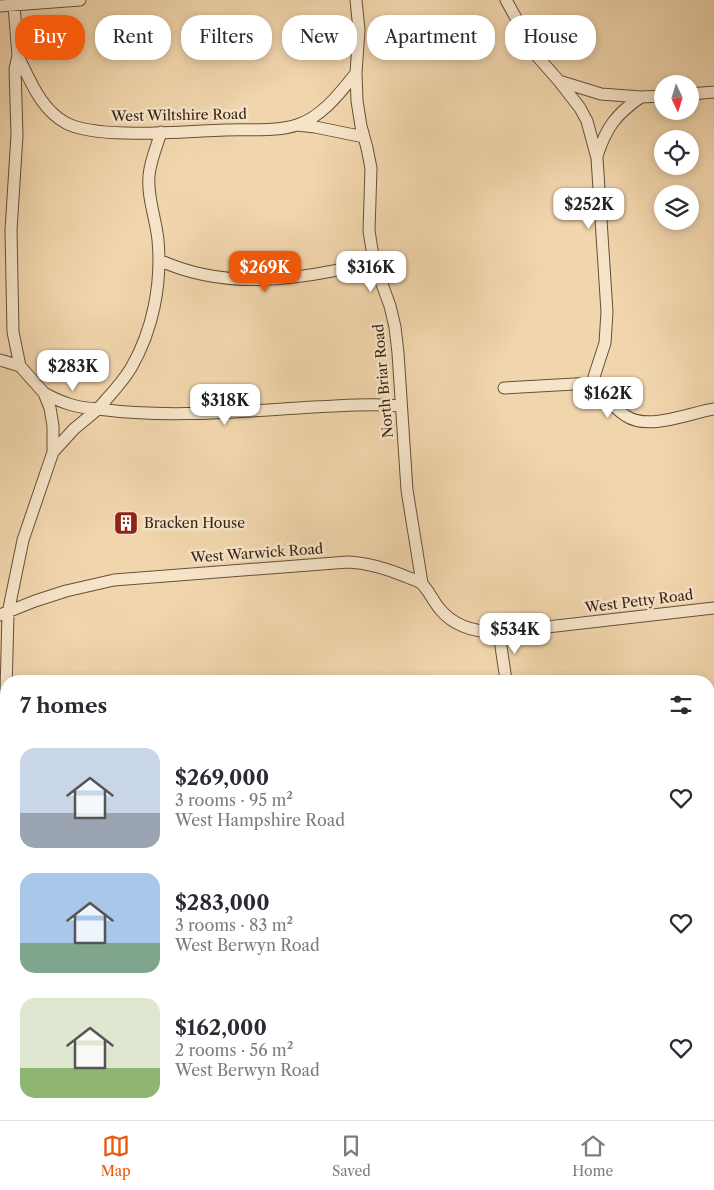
<!DOCTYPE html>
<meta charset="utf-8">
<style>
:root{--surface:#fff;--page:#f7f7f7;--text:#2b2b33;--muted:#7c7c81;--line:#e1e1e2;--accent:#ea580c}
body{margin:0;font-family:"Libre Caslon Text",serif;background:var(--page);color:var(--text);height:100vh;display:flex;flex-direction:column;font-size:19px;white-space:nowrap}
*{box-sizing:border-box;margin:0}
p{font-size:16px;color:var(--muted)}
.icon{flex:none;width:28px;height:28px;fill:none;stroke:currentColor;stroke-width:2;stroke-linecap:round;stroke-linejoin:round}
.map{position:relative;flex:1;overflow:hidden}
.drawer{position:absolute;left:0px;top:675px;width:715px;height:445px;display:flex;flex-direction:column;background:var(--surface);border-radius:20px 20px 0 0;box-shadow:0 2px 8px #0003}
.drawer>*{flex:none}
.guide{position:absolute;left:15px;top:15px;width:685px;height:45px;display:flex;gap:10px}
.needle{width:32px;rotate:176deg}
.buttons{position:absolute;left:654px;top:75px;display:grid;gap:10px}
.buttons a{display:grid;place-items:center;width:45px;height:45px;border-radius:50%;background:var(--surface);box-shadow:0 2px 8px #0003;font-size:25px}
.price{position:absolute;translate:-50% -42px;padding:0 11px;border-radius:10px;background:#fff;color:#222;font-size:16px;line-height:32px;filter:drop-shadow(0 1px 2px #0008)}
.price::after{content:'';position:absolute;left:50%;top:30px;width:15px;height:11px;margin-left:-8px;background:inherit;clip-path:polygon(0 0,100% 0,50% 100%)}
.price.on{background:var(--accent);color:#fff}
ul{padding:0;list-style:none}
li{display:flex;align-items:center;gap:15px;height:125px;padding:0 20px}
li span{display:grid;place-items:center;flex:none;width:140px;height:100px;border-radius:15px;color:#555}
li>.icon{margin-inline-start:auto}
span .icon{width:60px;height:60px;fill:#fffc;stroke-width:1}
li b{font-size:21px}
h2{display:flex;justify-content:space-between;align-items:center;height:60px;padding:0 20px;font-size:21px}
.chip{padding:0 18px;border-radius:20px;background:var(--surface);box-shadow:0 2px 8px #0003;font-size:18px;line-height:45px}
.chip.on{background:var(--accent);color:#fff}
.dock{display:flex;justify-content:space-around;align-items:center;height:70px;border-top:1px solid var(--line);background:var(--surface);font-size:14px;color:var(--muted)}
.dock a{display:grid;justify-items:center;gap:2px}
.dock .on{color:var(--accent)}
.map>svg:first-child{display:block}
.lines{fill:none;stroke-linecap:round;stroke-linejoin:round}
.stream{stroke:#81694f;stroke-width:3}
.minor-casing{stroke:#665038;stroke-width:13}
.minor{stroke:#f6e4c9;stroke-width:11}
.labels{text-anchor:middle;dominant-baseline:central;stroke-width:5;stroke-linejoin:round;paint-order:stroke}
.street-label{font-size:14px;fill:#382312;stroke:#f6e4c9}
.poi-label{font-size:14px;fill:#382312;stroke:#f6e4c9;text-anchor:start}
</style>
<div class="map">
<svg width="714" height="1120" viewBox="0 0 714 1120">
<rect width="100%" height="100%" fill="#f1d5ac"/>
<filter id="stains"><feTurbulence type="fractalNoise" baseFrequency=".004" numOctaves="4"/><feColorMatrix values="0 0 0 0 .2 0 0 0 0 .09 0 0 0 0 .02 0 0 0 .5 -.17"/></filter>
<radialGradient id="worn" r=".72"><stop offset=".6" stop-color="#630" stop-opacity="0"/><stop offset="1" stop-color="#630" stop-opacity=".3"/></radialGradient>
<g class="lines">
<path class="stream" d="M709 1061 714 1056
M646 1120 652 1114"/>
<defs>
<path id="minor" d="M356 0 359 30 356 73 357 101 361 126 367 148 371 168 369 231 374 262 390 306 395 327 398 353 407 490 422 583
M506 0 537 56 559 81 601 94 641 97 662 96
M0 6 80 0
M18 56C30 80 41 110 66 123 98 140 186 131 225 130 248 129 275 132 297 125 322 117 340 93 356 73
M559 81 580 108 587 121 597 158 607 312 605 343 592 383
M690 94 714 92
M297 125 315 127 364 137
M597 156C606 128 616 114 641 97
M159 260C228 292 304 279 374 262
M0 360 20 366
M504 388 592 383C603 394 613 408 626 416 649 431 689 413 714 409
M44 393C62 403 77 408 98 409 109 396 122 383 131 368 153 330 162 284 158 240 156 219 147 197 149 176 150 161 157 146 161 132
M53 452 74 429 98 409C165 418 232 412 299 408 333 406 367 403 401 406
M0 615 35 601 66 591 114 580 348 562C369 563 388 569 407 577 411 579 417 580 421 583 428 589 433 601 439 608 457 631 485 634 512 631L714 608
M499 633 506 680
M6 692 8 613 23 540 53 452V426L50 408 44 393 20 366 13 332 11 230 17 135 15 69 18 56 14 5
M0 724 6 723
M709 755H714
M0 797H6
M6 851 2 852 6 910
M709 925 714 931
M0 1095H6
M530 1114 531 1120"/>
</defs>
<use href="#minor" class="minor-casing"/>
<use href="#minor" class="minor"/>
</g>
<defs>
<symbol id="building-square" viewBox="-11 -11 22 22"><rect x="-9" y="-9" width="18" height="18" rx="4" fill="#8f2418" stroke="#f6e4c9"/><path d="M-4-6H4V6H1V3H-1V6H-4ZM-2.5-4.3h1.7v1.8h-1.7ZM.8-4.3h1.7v1.8H.8ZM-2.5-1h1.7V.8h-1.7ZM.8-1h1.7V.8H.8Z" fill="#fff"/></symbol>
</defs>
<g fill-rule="evenodd">
<use href="#building-square" x="112" y="509" width="28" height="28"/>
</g>
<g class="labels">
<g class="street-label">
<text transform="translate(179 115) rotate(-1)">West Wiltshire Road</text>
<text transform="translate(383 381) rotate(-95)">North Briar Road</text>
<text transform="translate(257 553) rotate(-4)">West Warwick Road</text>
<text transform="translate(639 601) rotate(-7)">West Petty Road</text>
</g>
<g class="poi-label">
<text x="144" y="523">Bracken House</text>
</g>
</g>
<rect width="100%" height="100%" filter="url(#stains)"/>
<rect width="100%" height="100%" fill="url(#worn)"/>
</svg>
<div class="buttons">
<a><svg class="needle" viewBox="-14 -14 28 28"><path d="M0-13l5 13h-10z" fill="#e53935"/><path d="M0 13l5-13h-10z" fill="#7c7c81"/></svg></a>
<a><svg class="icon" aria-label="locate" viewBox="0 0 24 24"><circle cx="12" cy="12" r="6"/><path d="M12 2v4M12 18v4M2 12h4M18 12h4"/></svg></a>
<a><svg class="icon" aria-label="layers" viewBox="0 0 24 24"><path d="M12 4l9 5-9 5-9-5zM3 14l9 5 9-5"/></svg></a>
</div>
<b class="price" style="left:589px;top:230px">$252K</b>
<b class="price on" style="left:265px;top:293px">$269K</b>
<b class="price" style="left:371px;top:293px">$316K</b>
<b class="price" style="left:73px;top:392px">$283K</b>
<b class="price" style="left:608px;top:419px">$162K</b>
<b class="price" style="left:225px;top:426px">$318K</b>
<b class="price" style="left:515px;top:655px">$534K</b>
<div class="guide">
<a class="chip on">Buy</a>
<a class="chip">Rent</a>
<a class="chip">Filters</a>
<a class="chip">New</a>
<a class="chip">Apartment</a>
<a class="chip">House</a>
</div>
<section class="drawer">
<h2>7 homes<svg class="icon" aria-label="filters" viewBox="0 0 24 24"><path d="M4 7h16M4 17h16"/><circle cx="9" cy="7" r="2"/><circle cx="15" cy="17" r="2"/></svg></h2>
<ul>
<li><span style="background:linear-gradient(#c9d6e8 65%,#9aa5b1 0)"><svg class="icon" aria-label="home" viewBox="0 0 24 24"><path d="M3 11l9-7 9 7M6 9v11h12V9"/></svg></span><div><b>$269,000</b><p>3 rooms · 95 m²</p><p>West Hampshire Road</p></div><svg class="icon" aria-label="heart" viewBox="0 0 24 24"><path d="M12 20l-8-8c-3-5 5-10 8-4 3-6 11-1 8 4z"/></svg></li>
<li><span style="background:linear-gradient(#a9c7e8 70%,#7fa58c 0)"><svg class="icon" aria-label="home" viewBox="0 0 24 24"><path d="M3 11l9-7 9 7M6 9v11h12V9"/></svg></span><div><b>$283,000</b><p>3 rooms · 83 m²</p><p>West Berwyn Road</p></div><svg class="icon" aria-label="heart" viewBox="0 0 24 24"><path d="M12 20l-8-8c-3-5 5-10 8-4 3-6 11-1 8 4z"/></svg></li>
<li><span style="background:linear-gradient(#dfe7d0 70%,#8fb573 0)"><svg class="icon" aria-label="home" viewBox="0 0 24 24"><path d="M3 11l9-7 9 7M6 9v11h12V9"/></svg></span><div><b>$162,000</b><p>2 rooms · 56 m²</p><p>West Berwyn Road</p></div><svg class="icon" aria-label="heart" viewBox="0 0 24 24"><path d="M12 20l-8-8c-3-5 5-10 8-4 3-6 11-1 8 4z"/></svg></li>
</ul>
</section>
</div>
<nav class="dock">
<a class="on"><svg class="icon" aria-label="map" viewBox="0 0 24 24"><path d="M3 6l6-2 6 2 6-2v14l-6 2-6-2-6 2zM9 4v14M15 6v14"/></svg>Map</a>
<a><svg class="icon" aria-label="saved" viewBox="0 0 24 24"><path d="M7 4h10v16l-5-4-5 4z"/></svg>Saved</a>
<a><svg class="icon" aria-label="home" viewBox="0 0 24 24"><path d="M3 11l9-7 9 7M6 9v11h12V9"/></svg>Home</a>
</nav>
